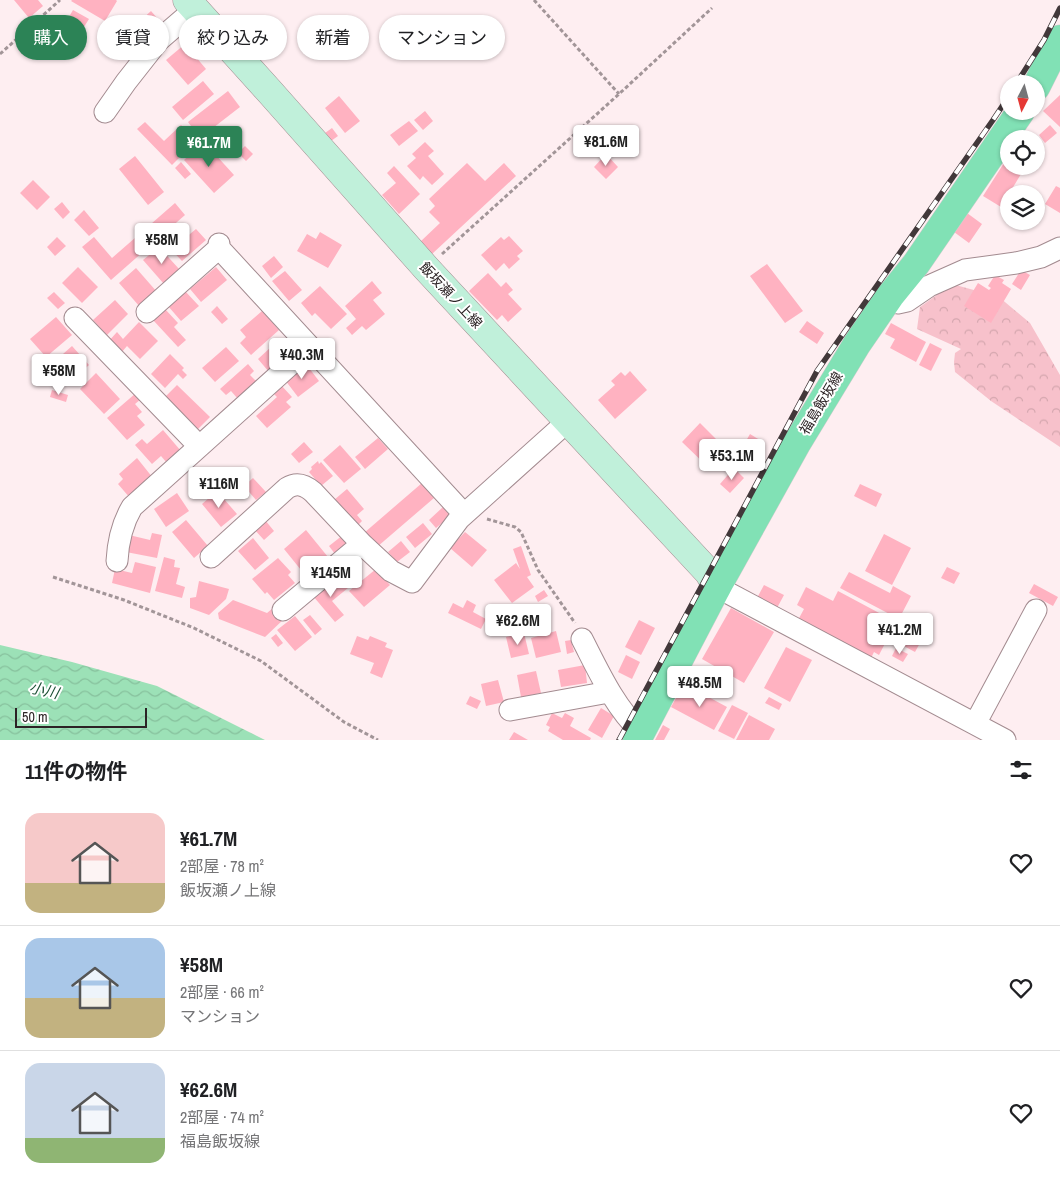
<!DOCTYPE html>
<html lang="ja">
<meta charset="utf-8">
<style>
:root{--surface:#fff;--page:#f2f2f2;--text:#202124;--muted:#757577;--line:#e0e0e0;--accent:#2c8356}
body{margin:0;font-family:"Archivo Narrow","Noto Sans JP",sans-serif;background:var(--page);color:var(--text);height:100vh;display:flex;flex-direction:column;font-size:19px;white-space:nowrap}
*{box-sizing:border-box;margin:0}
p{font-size:16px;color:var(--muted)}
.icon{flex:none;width:28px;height:28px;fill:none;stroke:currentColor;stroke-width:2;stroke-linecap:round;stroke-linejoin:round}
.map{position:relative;height:740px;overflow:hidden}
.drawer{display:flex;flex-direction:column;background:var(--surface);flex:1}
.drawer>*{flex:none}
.hud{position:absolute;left:15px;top:15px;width:500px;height:45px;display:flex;gap:10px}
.needle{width:32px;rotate:186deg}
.buttons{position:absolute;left:1000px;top:75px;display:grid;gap:10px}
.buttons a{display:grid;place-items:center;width:45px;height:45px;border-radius:50%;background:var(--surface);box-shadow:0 1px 4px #0004;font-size:25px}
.scale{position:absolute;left:15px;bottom:12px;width:132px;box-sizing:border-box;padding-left:5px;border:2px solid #2c2325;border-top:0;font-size:14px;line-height:18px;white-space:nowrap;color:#2c2325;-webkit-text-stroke:4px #fff;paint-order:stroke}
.price{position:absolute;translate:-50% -42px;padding:0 11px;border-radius:5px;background:#fff;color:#222;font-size:16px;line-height:32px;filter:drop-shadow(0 1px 2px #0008)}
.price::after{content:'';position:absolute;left:50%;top:30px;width:15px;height:11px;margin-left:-8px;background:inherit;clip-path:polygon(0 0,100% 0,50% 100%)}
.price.active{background:var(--accent);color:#fff}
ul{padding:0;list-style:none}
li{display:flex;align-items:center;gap:15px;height:125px;padding:0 25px}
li+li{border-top:1px solid var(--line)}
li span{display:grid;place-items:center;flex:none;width:140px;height:100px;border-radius:15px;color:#555}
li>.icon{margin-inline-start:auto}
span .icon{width:60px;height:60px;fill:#fffc;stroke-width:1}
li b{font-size:21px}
h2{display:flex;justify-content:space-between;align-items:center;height:60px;padding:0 25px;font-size:21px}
.pill{padding:0 18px;border-radius:22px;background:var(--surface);box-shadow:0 1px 4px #0004;font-size:18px;line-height:45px}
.pill.active{background:var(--accent);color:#fff}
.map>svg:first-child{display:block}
.forest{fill:url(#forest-crowns)}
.water{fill:url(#water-waves)}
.building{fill:#ffb2c1}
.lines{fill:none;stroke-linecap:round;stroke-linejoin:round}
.minor-casing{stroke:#a38b90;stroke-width:23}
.secondary-casing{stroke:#a38b90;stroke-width:29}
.primary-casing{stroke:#d1cfcf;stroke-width:29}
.path{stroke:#a29598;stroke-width:3;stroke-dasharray:4 2.5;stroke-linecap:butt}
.minor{stroke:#fff;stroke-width:21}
.secondary{stroke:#c0f0da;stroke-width:28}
.primary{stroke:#81e1b5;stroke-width:28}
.rail-casing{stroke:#42383a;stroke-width:5.5}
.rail{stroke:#fff;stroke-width:4;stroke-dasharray:11;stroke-linecap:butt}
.labels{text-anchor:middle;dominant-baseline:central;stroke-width:4;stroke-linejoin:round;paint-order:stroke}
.street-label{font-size:14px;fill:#2c2325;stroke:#fff}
.water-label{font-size:15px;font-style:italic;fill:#1d5136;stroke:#fff}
</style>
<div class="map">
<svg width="1060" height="740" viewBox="0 0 1060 740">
<defs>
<pattern id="forest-crowns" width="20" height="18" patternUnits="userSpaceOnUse" patternTransform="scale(1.25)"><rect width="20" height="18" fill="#f7c1cb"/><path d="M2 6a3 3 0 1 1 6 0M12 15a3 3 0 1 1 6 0" fill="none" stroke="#d4a6ae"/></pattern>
<pattern id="water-waves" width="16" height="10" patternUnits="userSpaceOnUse" patternTransform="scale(1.25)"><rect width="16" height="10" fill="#9ce1b7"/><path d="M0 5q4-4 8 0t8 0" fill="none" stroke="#87c19d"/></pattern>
</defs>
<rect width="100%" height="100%" fill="#feeef1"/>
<path class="forest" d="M952 284 999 297 1030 323 1060 375V447L991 401 955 372 954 362 955 353 961 349 917 329 920 307Z"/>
<path class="water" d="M0 645 72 662 157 686 265 740H0Z"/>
<path class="building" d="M14 0H38L43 6 29 18Z
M72 0H116L117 1 105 21 71 1Z
M73 10 89 19 77 38 62 29Z
M151 11 164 26 143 45 130 30Z
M118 25 129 38 121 44 110 32Z
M185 44 206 69 188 85 166 60Z
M203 81 214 94 183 120 172 107Z
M228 91 240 107 200 138 188 122Z
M1060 95V127L1043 111Z
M339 96 360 121 345 133 325 108Z
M425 111 433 121 423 130 414 120Z
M409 121 418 131 399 146 390 135Z
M145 122 164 141 181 125 196 141 172 165 137 129Z
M1050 125 1057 133 1045 143 1039 135Z
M332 128 338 136 331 141 325 133Z
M204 142 234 175 214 193 184 160Z
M425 142 434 151 428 156 444 174 432 185 423 176 420 180 407 166 416 158 412 154Z
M245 146 253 154 246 161 238 153Z
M606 154 618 167 606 179 594 167Z
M135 156 164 192 148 205 119 169Z
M181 162 191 174 185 179 175 168Z
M467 163 485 181 504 163 516 176 432 254 420 242 440 223 429 212 435 206 429 199Z
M1004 163 1021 174 1001 207 983 196Z
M394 166 420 194 399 214 382 195 396 183 387 173Z
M33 180 50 197 37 210 20 193Z
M1056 186 1060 188V213L1045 204Z
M62 202 70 212 63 219 54 209Z
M175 203 185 215 111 280 82 247 94 237 112 258Z
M84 210 99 228 89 236 74 220Z
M967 213 982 224 969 243 954 232Z
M196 229 206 240 182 261 163 241 176 230 184 239Z
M320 232 342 245 328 268 297 251 307 234 316 239Z
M509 236 523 251 517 256 520 259 509 269 504 263 496 271 481 255 501 237 504 240Z
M57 237 66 246 55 256 47 247Z
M159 247 180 270 164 284 143 260Z
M274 256 283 267 271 278 262 266Z
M767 264 803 311 785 323 750 276Z
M78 267 98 287 82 303 62 283Z
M216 267 227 280 201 302 190 289Z
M136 268 157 292 140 307 119 283Z
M1021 270 1030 275 1021 290 1012 284Z
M285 271 302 290 289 301 272 281Z
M488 273 501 287 506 282 513 290 508 294 522 309 508 322 502 315 497 320 469 291Z
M995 275 1004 280 1002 283 1011 289 991 323 964 306 978 283 989 290 991 288 988 286Z
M372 281 382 293 373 300 385 314 366 330 362 326 352 335 346 328 356 319 345 306Z
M320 286 347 314 331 329 315 313 312 316 301 303Z
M185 291 199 306 181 321 168 306Z
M54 292 65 303 58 309 47 298Z
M115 300 128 314 107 335 93 320Z
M217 306 228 319 222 324 211 312Z
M165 309 178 323 174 327 186 340 178 347 153 320Z
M262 311 279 330 251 355 240 343 246 337 240 330Z
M56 317 72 335 46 357 30 339Z
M807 321 824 333 817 344 799 332Z
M139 322 158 341 140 359 127 346 121 353 108 342 117 332 123 339Z
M891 323 926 342 916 362 890 348 895 339 885 334Z
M287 342 294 350 269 372 258 359 271 347 275 352Z
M930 343 942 349 931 371 919 365Z
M72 346 89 365 71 381 54 362Z
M226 347 239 361 215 382 202 368Z
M170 354 184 368 182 370 187 375 183 379 178 374 165 388 151 374Z
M248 364 254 371 250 375 257 382 238 399 231 391 226 395 220 389Z
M306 364 319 381 298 397 285 380Z
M630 371 647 390 615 419 598 400 615 385 611 381 621 372 625 376Z
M96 373 120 399 104 414 80 389Z
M280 384 292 397 286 402 291 407 267 428 256 416 277 397 272 392Z
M177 385 210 417 198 429 165 397Z
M52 390 68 395 66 402 50 397Z
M136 393 141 399 135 404 142 412 137 416 145 425 127 440 107 418Z
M700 423 729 452 711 470 682 442Z
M163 430 181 451 167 463 161 456 152 464 135 445 142 439 147 444Z
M750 434 763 442 750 462 738 455Z
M378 438 388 449 365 469 355 457Z
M304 442 313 452 299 463 291 454Z
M340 445 361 469 344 483 323 460Z
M137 458 153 478 130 498 118 484 123 479 119 474Z
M318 461 319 464 321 462 333 476 321 486 309 472 312 469 311 467Z
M734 468 744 478 730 493 720 484Z
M253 478 266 492 256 500 244 486Z
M422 483 434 498 377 547 364 533Z
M860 484 882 494 876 507 854 496Z
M347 489 364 509 357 515 362 521 357 526 334 500Z
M217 491 237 514 221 527 202 504Z
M177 493 189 511 166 527 154 509Z
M443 507 450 516 436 528 429 520Z
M186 520 208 546 194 558 172 532Z
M265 520 274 531 264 540 254 529Z
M423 523 432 534 415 548 406 537Z
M306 530 328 557 321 563 317 557 301 570 284 549Z
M465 532 487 550 472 567 450 548Z
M152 533 162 535 157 558 126 552 129 535 150 540Z
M884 534 911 548 892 585 865 571Z
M343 535 349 542 335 554 329 546Z
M253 538 269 558 255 570 238 551Z
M401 541 410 552 397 562 388 552Z
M521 546 531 575 527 577 534 587 512 603 494 580 516 563 520 569 513 549Z
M164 557 175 560 174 567 180 568 176 584 185 587 182 598 155 591Z
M278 558 291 572 288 575 295 583 274 600 267 592 265 594 252 579Z
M135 562 156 567 150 593 112 583 115 569 132 573Z
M947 567 960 573 954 584 941 578Z
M376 569 390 585 364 607 349 591Z
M849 572 890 593 893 586 911 596 899 619 840 588Z
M338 576 348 588 332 601 344 615 335 622 313 596Z
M199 581 229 589 226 599 209 615 190 608V598L196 597Z
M1034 584 1058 597 1053 606 1029 593Z
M764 585 784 595 777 608 757 598Z
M806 587 833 601 838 591 896 622 879 655 874 652 871 658 798 620 804 609 797 605Z
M544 590 548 596 538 602 535 596Z
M233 600 267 613 273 608 285 618 265 637 219 619 218 613Z
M467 600 476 605 473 612 486 619 481 629 448 613 453 603 463 608Z
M731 608 774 632 744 683 702 659Z
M310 615 322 629 315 635 303 620Z
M295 616 312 637 295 651 277 630Z
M639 620 655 628 641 655 625 647Z
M911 623 927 631 925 636 909 628Z
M556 631 561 652 536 658 531 638Z
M524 633 529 654 511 658 506 637Z
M276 634 283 643 278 647 271 638Z
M905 635 920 643 915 652 900 644Z
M357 636 368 640 370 636 387 643 385 647 393 650 382 678 370 673 374 663 350 654Z
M571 640 574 652 567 654 565 641Z
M786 647 812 660 790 702 764 688Z
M896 648 908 654 903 662 892 656Z
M626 655 640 662 632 679 618 672Z
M585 665 587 683 561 687 558 670Z
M536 671 541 693 521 697 517 675Z
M498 680 504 702 486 706 481 684Z
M690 687 727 707 714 730 671 707 680 691 686 694Z
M470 696 481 701 477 709 466 704Z
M769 697 782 704 779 710 765 703Z
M732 705 748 713 734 739 718 731Z
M601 708 614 716 602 738 588 730Z
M552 713 562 718 565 713 574 718 570 726 591 738 590 740H563L548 731 550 727 546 725Z
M749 715 775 729 769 740H736Z
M663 725 670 729 664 740H655Z
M514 732 528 740H509Z"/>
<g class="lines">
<defs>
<path id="minor" d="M105 112 126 82 159 40 195 9
M219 244V248L464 514
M890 296 898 303 907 301 929 286 965 270 1016 263 1041 257 1060 248
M147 312 219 248
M75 318 199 446
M211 557 287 488C297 482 305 485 313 492L362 544 391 571 412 582 459 519 568 421
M117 561C118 542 122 524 132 507L310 347
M717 587 1005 740
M283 610 362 544
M582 639C599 672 614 706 641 732
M510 710 609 692
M975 724 1036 610"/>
<path id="secondary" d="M187 0 270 92 426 268 709 573 717 587"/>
<path id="primary" d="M1036 87 1060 39
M637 740 717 587 797 443 857 344 890 296 916 264 1021 111"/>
</defs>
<use href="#minor" class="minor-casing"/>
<use href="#secondary" class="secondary-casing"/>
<use href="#primary" class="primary-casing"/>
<path class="path" d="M534 0 619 94
M0 54 60 0
M442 254 619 94 712 8
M487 519 515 527 521 532 538 570 575 623
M53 577 124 600 194 628 261 661 344 722 378 740"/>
<use href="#minor" class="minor"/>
<use href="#secondary" class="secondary"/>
<use href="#primary" class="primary"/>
<defs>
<path id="rail" d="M1016 84 1044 40 1060 8
M619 740 817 371 993 120 1009 96"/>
</defs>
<use href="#rail" class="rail-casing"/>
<use href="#rail" class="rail"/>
</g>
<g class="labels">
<g class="street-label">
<text transform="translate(451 295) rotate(47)">飯坂瀬ノ上線</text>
<text transform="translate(821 403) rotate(-59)">福島飯坂線</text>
</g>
<g class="water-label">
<text transform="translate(44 690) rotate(13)">小川</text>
</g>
</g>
</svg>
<div class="buttons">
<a><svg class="needle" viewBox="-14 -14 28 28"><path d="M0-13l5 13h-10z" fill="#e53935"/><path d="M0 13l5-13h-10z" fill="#757577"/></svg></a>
<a><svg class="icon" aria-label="locate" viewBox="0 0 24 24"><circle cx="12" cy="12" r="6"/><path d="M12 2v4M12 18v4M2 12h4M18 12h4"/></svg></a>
<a><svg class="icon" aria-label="layers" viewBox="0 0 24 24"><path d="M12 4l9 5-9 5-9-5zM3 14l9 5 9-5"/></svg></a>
</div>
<div class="scale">50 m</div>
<b class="price" style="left:606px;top:167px">¥81.6M</b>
<b class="price active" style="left:209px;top:168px">¥61.7M</b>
<b class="price" style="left:162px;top:265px">¥58M</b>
<b class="price" style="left:302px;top:380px">¥40.3M</b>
<b class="price" style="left:59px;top:396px">¥58M</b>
<b class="price" style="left:732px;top:481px">¥53.1M</b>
<b class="price" style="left:219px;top:509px">¥116M</b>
<b class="price" style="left:331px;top:598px">¥145M</b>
<b class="price" style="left:518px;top:646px">¥62.6M</b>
<b class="price" style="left:900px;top:655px">¥41.2M</b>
<b class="price" style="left:700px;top:708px">¥48.5M</b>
<div class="hud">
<a class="pill active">購入</a>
<a class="pill">賃貸</a>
<a class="pill">絞り込み</a>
<a class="pill">新着</a>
<a class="pill">マンション</a>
</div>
</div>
<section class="drawer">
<h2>11件の物件<svg class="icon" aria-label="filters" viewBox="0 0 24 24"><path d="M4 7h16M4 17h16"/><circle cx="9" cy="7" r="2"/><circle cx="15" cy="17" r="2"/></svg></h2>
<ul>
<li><span style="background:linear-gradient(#f6c9c9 70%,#c2b280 0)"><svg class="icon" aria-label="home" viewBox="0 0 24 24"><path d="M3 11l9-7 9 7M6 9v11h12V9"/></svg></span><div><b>¥61.7M</b><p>2部屋 · 78 m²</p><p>飯坂瀬ノ上線</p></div><svg class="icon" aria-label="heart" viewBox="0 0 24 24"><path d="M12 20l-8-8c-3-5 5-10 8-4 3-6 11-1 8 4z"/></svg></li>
<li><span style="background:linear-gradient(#a9c7e8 60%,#c2b280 0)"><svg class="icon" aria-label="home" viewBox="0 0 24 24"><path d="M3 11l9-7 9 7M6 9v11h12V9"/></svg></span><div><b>¥58M</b><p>2部屋 · 66 m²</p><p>マンション</p></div><svg class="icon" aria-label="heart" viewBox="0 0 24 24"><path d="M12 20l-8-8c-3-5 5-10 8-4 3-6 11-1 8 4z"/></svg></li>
<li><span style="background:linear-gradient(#c9d6e8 75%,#8fb573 0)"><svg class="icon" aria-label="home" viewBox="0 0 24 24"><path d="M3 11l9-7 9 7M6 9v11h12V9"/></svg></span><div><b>¥62.6M</b><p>2部屋 · 74 m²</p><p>福島飯坂線</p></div><svg class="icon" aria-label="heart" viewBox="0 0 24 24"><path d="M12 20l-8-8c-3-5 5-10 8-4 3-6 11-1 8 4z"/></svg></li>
</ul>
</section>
